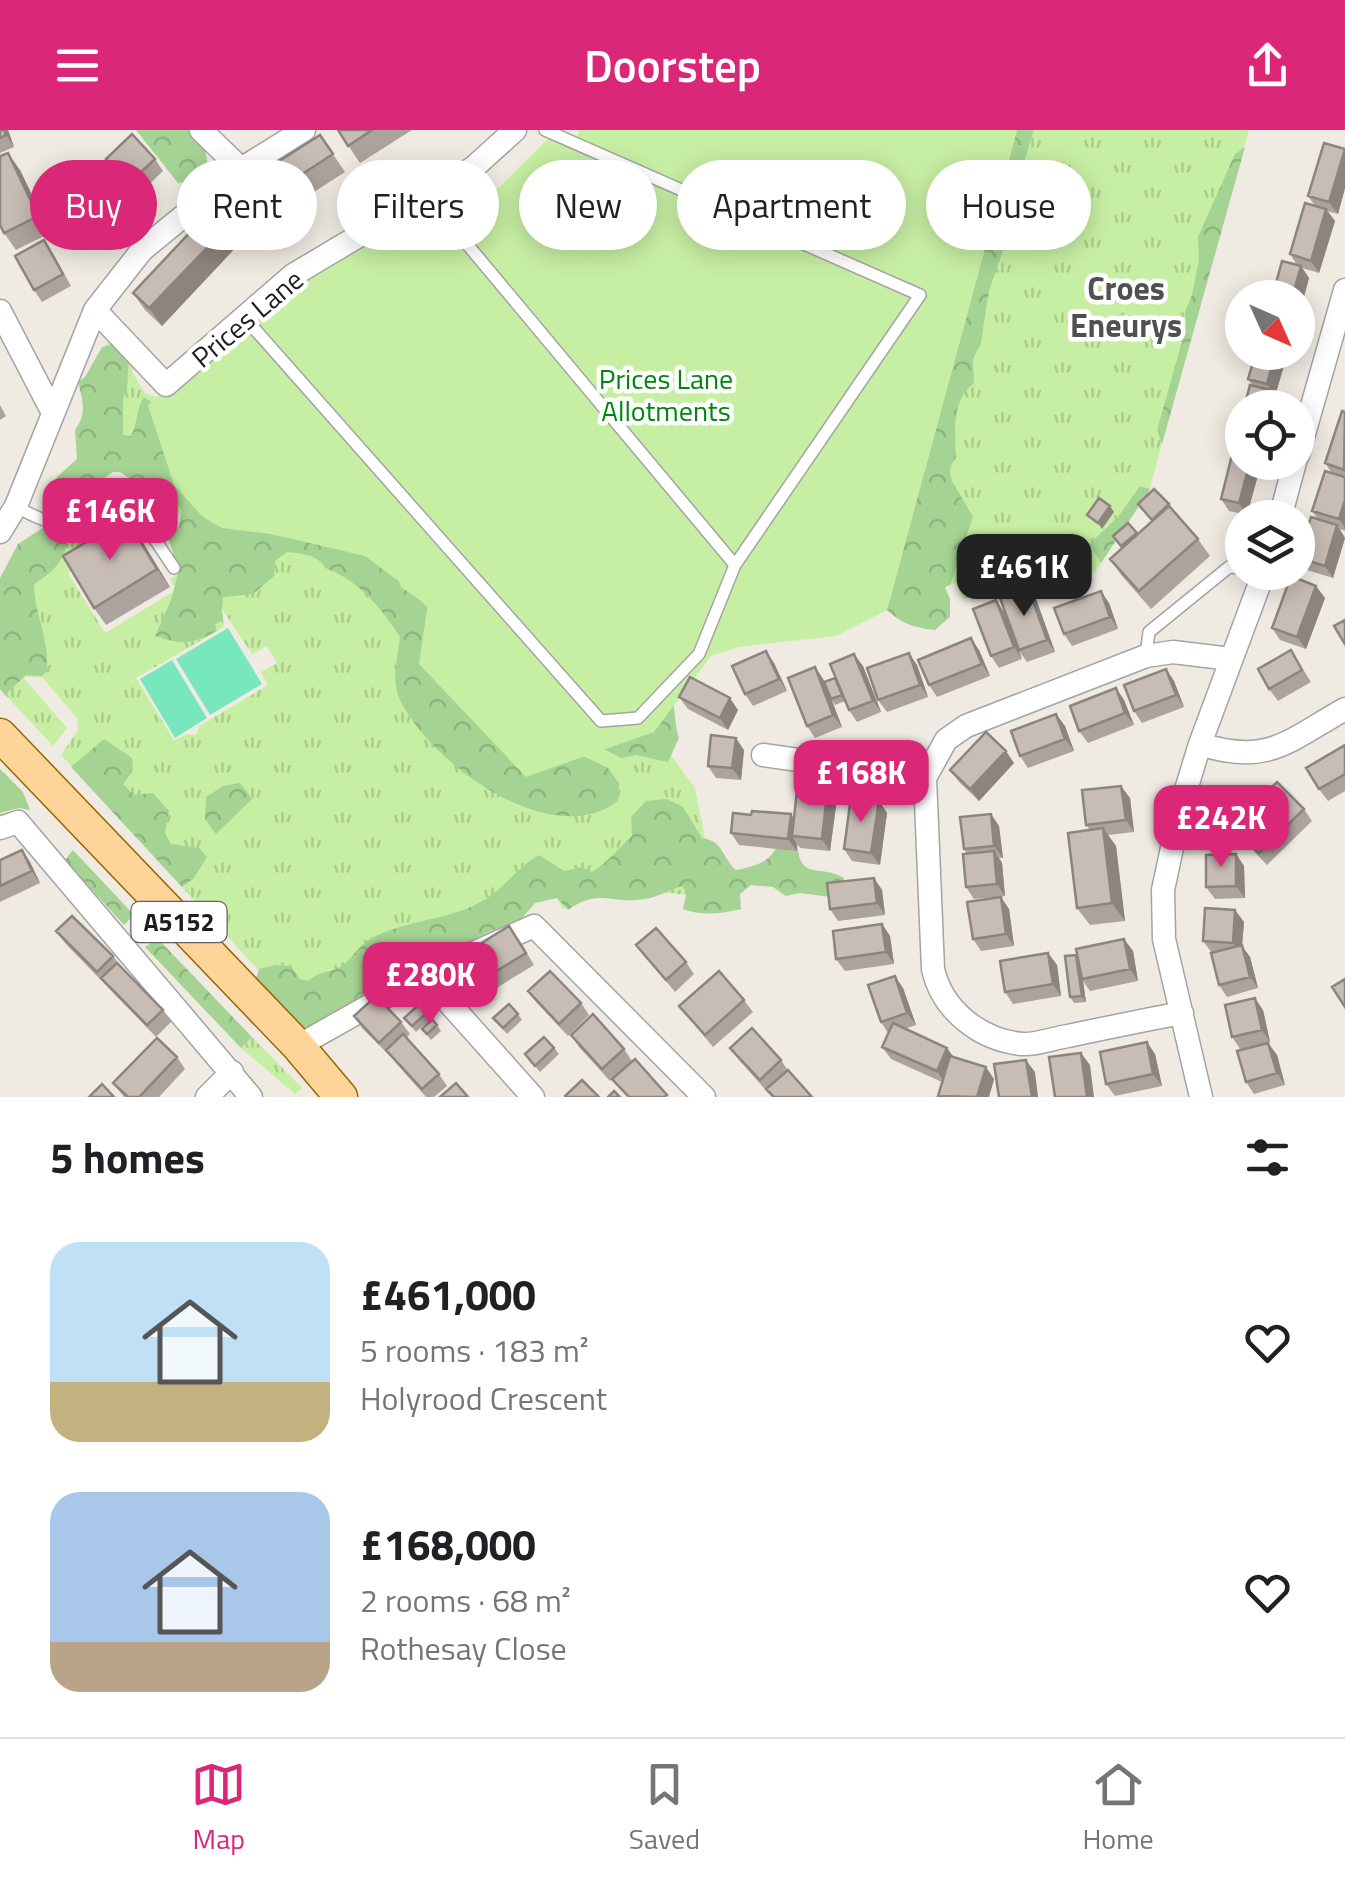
<!DOCTYPE html>
<meta charset="utf-8">
<style>
:root{--surface:#fff;--page:#f6f6f6;--text:#202124;--muted:#757577;--line:#e0e0e0;--accent:#db2777}
body{margin:0;font-family:"Titillium Web",sans-serif;background:var(--page);color:var(--text);height:100vh;display:flex;flex-direction:column;font-size:38px;white-space:nowrap}
*{box-sizing:border-box;margin:0}
p{font-size:32px;color:var(--muted)}
.icon{flex:none;width:55px;height:55px;fill:none;stroke:currentColor;stroke-width:2;stroke-linecap:round;stroke-linejoin:round}
.map{position:relative;height:967px;overflow:hidden}
.drawer{display:flex;flex-direction:column;background:var(--surface);flex:1}
.drawer>*{flex:none}
.hud{position:absolute;left:30px;top:30px;width:1285px;height:90px;display:flex;gap:20px}
.needle{width:65px;rotate:135deg}
.fabs{position:absolute;left:1225px;top:150px;display:grid;gap:20px}
.fabs a{display:grid;place-items:center;width:90px;height:90px;border-radius:50%;background:var(--surface);box-shadow:0 5px 25px #0003;font-size:50px}
.price{position:absolute;translate:-50% -85px;padding:0 22px;border-radius:20px;background:var(--accent);color:#fff;font-size:32px;line-height:65px;filter:drop-shadow(0 2px 5px #0008)}
.price::after{content:'';position:absolute;left:50%;top:60px;width:30px;height:22px;margin-left:-15px;background:inherit;clip-path:polygon(0 0,100% 0,50% 100%)}
.price.current{background:#222;color:#fff}
ul{padding:0;list-style:none}
li{display:flex;align-items:center;gap:30px;height:250px;padding:0 50px}
li span{display:grid;place-items:center;flex:none;width:280px;height:200px;border-radius:30px;color:#555}
li>.icon{margin-inline-start:auto}
span .icon{width:120px;height:120px;fill:#fffc;stroke-width:1}
li b{font-size:42px}
h2{display:flex;justify-content:space-between;align-items:center;height:120px;padding:0 50px;font-size:42px}
.tag{padding:0 35px;border-radius:45px;background:var(--surface);box-shadow:0 5px 25px #0003;font-size:35px;line-height:90px}
.tag.current{background:var(--accent);color:#fff}
header{display:flex;justify-content:space-between;align-items:center;height:130px;padding:0 50px;background:var(--accent);color:#fff;font-size:45px;font-weight:600}
.dock{display:flex;justify-content:space-around;align-items:center;height:140px;border-top:2px solid var(--line);background:var(--surface);font-size:28px;color:var(--muted)}
.dock a{display:grid;justify-items:center;gap:5px}
.dock .current{color:var(--accent)}
.map>svg:first-child{display:block}
.grass{fill:url(#grass-tufts);fill-rule:evenodd}
.forest{fill:url(#forest-crowns)}
.garden{fill:#c7efa3}
.pitch{fill:#78e7bd}
.lines{fill:none;stroke-linecap:round;stroke-linejoin:round}
.service-casing{stroke:#a4a4a4;stroke-width:14}
.minor-casing{stroke:#a4a4a4;stroke-width:25}
.primary-casing{stroke:#976600;stroke-width:35}
.service{stroke:#fff;stroke-width:11}
.minor{stroke:#fff;stroke-width:22}
.primary{stroke:#ffd498;stroke-width:32}
.wall{fill:#aca39c}
.shaded-wall{fill:#8c847f}
.building{fill:#c8bdb5;stroke:#8c847f;stroke-width:2.5}
.labels{text-anchor:middle;dominant-baseline:central;stroke-width:9;stroke-linejoin:round;paint-order:stroke}
.shield{fill:#fff;stroke:#616161;stroke-width:2.5}
.shield-label{font-size:25px;font-weight:bold;fill:#1d1d1d}
.street-label{font-size:28px;fill:#1d1d1d;stroke:#fff}
.park-label{font-size:28px;fill:#01850e;stroke:#fff}
.quarter-label{font-size:32px;font-weight:bold;fill:#505050;stroke:#fff}
</style>
<header><svg class="icon" aria-label="menu" viewBox="0 0 24 24"><path d="M4 6h16M4 12h16M4 18h16"/></svg>Doorstep<svg class="icon" aria-label="share" viewBox="0 0 24 24"><path d="M12 15V3M7 8l5-5 5 5M5 13v7h14v-7"/></svg></header>
<div class="map">
<svg width="1345" height="967" viewBox="0 0 1345 967">
<defs>
<pattern id="grass-tufts" width="24" height="20" patternUnits="userSpaceOnUse" patternTransform="scale(2.5)"><rect width="24" height="20" fill="#c7efa3"/><path d="M3 7l-1-3M5 7V3M7 7l1-3M15 17l-1-3M17 17v-4M19 17l1-3" fill="none" stroke="#aacc8c"/></pattern>
<pattern id="forest-crowns" width="20" height="18" patternUnits="userSpaceOnUse" patternTransform="scale(2.5)"><rect width="20" height="18" fill="#a5d393"/><path d="M2 6a3 3 0 1 1 6 0M12 15a3 3 0 1 1 6 0" fill="none" stroke="#8eb57e"/></pattern>
</defs>
<rect width="100%" height="100%" fill="#f0ebe2"/>
<path class="grass" d="M1017 0H1249L1149 361 1095 442 963 469 955 453 887 480Z
M114 204 139 231 132 242 145 263 156 267 148 275 429 473 420 534 654 602 695 658 717 769 619 756 563 779 552 760 303 889 61 625 78 600 77 588 42 547H23L67 598 53 616 0 559V478L60 400 83 408 97 425 68 443 105 503 176 460 170 449 206 427 149 335 89 346 101 224ZM222 479 252 524 267 516 277 533 261 542 268 555 199 596 196 605 187 604 174 610 136 548 224 497Z
M252 907 302 958 295 964 241 918Z"/>
<path class="forest" d="M136 0H189L204 14 208 35 198 51 178 53Z
M1017 0H1034L1014 63 1012 94 989 161 981 212 973 229 974 253C951 271 955 301 956 328L949 338 952 351 973 387 950 455 945 457 950 469V487L935 500C915 498 902 494 887 480Z
M1245 17 1162 314 1157 300 1186 198 1185 181 1192 165 1199 130 1198 107 1235 24Z
M114 214 129 226 127 260 123 269V305L131 306C138 293 136 278 144 267L357 411 397 445 401 457 421 471 575 622 608 638 619 653 618 671C550 723 428 631 399 568 391 549 398 526 400 507 382 479 361 453 330 440 319 435 328 437 318 430 310 424 297 423 287 422L275 431 274 446 253 464 223 467 221 491 215 494 217 501C194 514 180 515 155 506L171 470 179 440 168 408 179 396 182 380 171 365 140 356 120 342H113L104 348C99 373 108 375 80 388L56 374 50 358 57 347 77 329 75 300C87 284 83 271 78 252L85 247 102 217Z
M1140 356 1150 359 1149 361 1101 433 1089 414 1118 387Z
M44 397H58L67 407C67 430 52 443 34 454 34 483 50 511 47 541L42 546 26 545 5 565 0 559V448L18 414Z
M672 567C676 582 674 594 679 608L668 632 636 625 621 628 589 611Z
M104 609 132 628 133 641 123 654 134 665 153 663 169 681 165 703 171 714 199 718 207 727 194 748 182 757 71 637Z
M0 639 23 662 30 680 19 678 0 683Z
M240 653 252 669 216 704 205 689 206 667 223 656Z
M667 669 683 677 702 708C724 711 722 728 736 740 752 737 769 733 776 718L797 710C799 753 819 733 844 748L841 759 831 767 800 763 786 766 773 757 751 755 740 764 741 779C722 784 701 786 683 779L686 765 683 756C670 759 659 767 645 769 613 775 599 757 568 780L557 768 535 773 518 793C488 797 461 820 432 828 423 830 416 826 407 826L390 852 299 911 253 857 259 839 276 835 291 836 300 849 308 851C320 840 331 843 342 836 352 828 359 816 370 809 406 789 451 791 486 769 506 756 518 737 539 725L564 741 582 737 592 742C607 733 619 718 632 706L631 687 646 671Z
M73 720 134 785 124 795 65 730Z
M158 809 252 907 241 918 145 817Z"/>
<path class="garden" d="M579 0H1017L887 480 836 506 738 517 711 526 654 602 526 647 419 534 428 473 365 426 271 404 222 398 203 387 174 355 148 275 244 187 435 61 457 99 553 4 576 11Z"/>
<path class="pitch" d="M228 498 262 554 210 585 176 529Z
M172 530 207 588 175 608 140 549Z"/>
<g class="lines">
<defs>
<path id="service" d="M435 61 467 114 735 435
M244 187 601 591 638 588 699 524 735 435 920 165 545 0
M16 376C36 389 71 403 93 391 106 384 116 375 130 372L174 438
M1146 525 1149 502 1229 437 1242 438"/>
<path id="minor" d="M201 0 241 39
M95 180 166 255 293 145 473 38 515 0
M0 181 53 283
M1298 325 1345 160
M1280 388 1295 332
M0 402 16 376 95 180 142 120 241 39 304 0
M1200 614C1268 636 1288 611 1345 579
M763 625 925 648
M0 698 18 692 251 967
M424 845 533 967
M1182 883C1144 890 1106 898 1068 906 1054 908 1036 915 1022 914 980 910 942 880 933 839L925 648 946 610 966 596 1146 526 1173 522 1231 529
M298 916 424 845 534 796 704 967
M207 967 232 942
M1201 967 1164 809 1163 760 1181 676 1200 614 1264 442"/>
<path id="primary" d="M0 605 298 916 341 967"/>
</defs>
<use href="#service" class="service-casing"/>
<use href="#minor" class="minor-casing"/>
<use href="#primary" class="primary-casing"/>
<use href="#service" class="service"/>
<use href="#minor" class="minor"/>
<use href="#primary" class="primary"/>
</g>
<path class="wall" d="M0 0H8L14 17 0 23Z
M338 0H412L360 33Z
M320 5 345 42 250 103 225 66Z
M1345 20V58L1338 84 1327 81 1335 91 1319 143 1302 138 1309 148 1298 189 1297 135 1290 124 1315 76 1308 66Z
M106 29H155L163 41 133 70 116 50 119 46Z
M20 40 50 103 16 120 4 103Z
M239 114 162 196 145 180 133 163Z
M52 122 71 156 42 172 34 160Z
M1256 222H1288L1275 266H1274L1278 272 1253 256 1248 249Z
M0 275 6 286 0 290Z
M1345 282V401L1340 399 1345 408 1333 448 1307 440 1299 428 1318 389 1312 381 1332 343 1325 333Z
M1242 332 1261 334 1247 385 1229 381 1221 369Z
M1138 374H1169L1198 409 1210 426 1151 479 1122 446 1110 429 1122 418 1113 406 1138 404 1152 391Z
M126 388 170 457 106 495 94 478Z
M1316 456 1325 468 1306 519 1280 510 1272 498Z
M1028 457 1036 469 1055 522 1027 532 1019 521 1022 529 999 538 991 526 996 470 1004 482Z
M1109 473 1118 499 1072 516 1064 504Z
M979 520 990 546 937 567 929 555Z
M1291 520 1311 552 1278 571 1269 559Z
M766 521 774 533 787 561 753 576 745 564Z
M917 535 928 567 887 582 878 570Z
M863 536 881 582 857 592 849 580 845 571 835 575 832 570 842 597 815 608 807 596 815 537 825 552Z
M1166 539 1174 551 1184 577 1142 593 1134 581Z
M1116 558 1124 570 1134 595 1088 613 1079 601Z
M679 567 738 580 728 600 688 579Z
M1056 584 1065 596 1074 621 1028 638 1020 626Z
M1345 615V661L1328 671 1319 659Z
M744 620 741 650 716 648 708 636Z
M1014 633 979 671 959 652 950 640Z
M1130 668 1134 702 1108 705 1116 716 1125 791 1090 795 1077 778 1090 700 1086 695Z
M879 671 887 683 880 735 852 731 844 719Z
M836 676 830 721 800 718 797 714V721L739 715 731 703 794 689Z
M1304 679 1312 691 1267 735 1241 708 1232 696Z
M991 684 999 696 1003 728H999L1002 733 1005 766 974 769 966 757 967 724 964 719Z
M22 720 30 732 40 753 0 772V730Z
M1236 724 1244 736 1245 768 1215 769 1206 757Z
M874 748 882 760 885 785 838 791 830 779Z
M1009 779 1014 816 981 821 973 809Z
M1235 780 1244 792 1242 816 1250 827 1258 858 1227 867 1219 855 1212 823 1203 811Z
M882 794 890 806 894 834 845 841 836 829Z
M56 801 113 826 119 834 163 880 171 892 156 907 65 813Z
M518 808 534 835 475 871 467 859Z
M1124 809 1133 821 1138 851 1090 861 1083 851 1086 872 1074 873 1070 867 1076 825Z
M636 815 686 832 694 844 675 862Z
M1048 823 1057 835 1061 866 1013 874 1005 862Z
M903 858 916 895 905 899 994 949 989 967H939L942 952 891 929 882 917 888 903 881 892Z
M528 861 581 873 589 885 568 906 537 873Z
M744 870 753 882 713 917 679 876Z
M430 880 434 886 416 902 404 888Z
M1263 880 1270 912 1268 913 1277 925 1285 955 1254 964 1246 952 1263 914 1240 919 1232 907Z
M518 884 522 890 507 904 493 888Z
M354 886 401 892 410 904 406 908 439 944 447 956 434 967H426L388 924 362 898Z
M437 895 441 901 431 910 422 899Z
M571 905 624 919 632 931 610 951 579 917Z
M554 918 559 924 540 942 525 924Z
M730 918 781 930 789 942 812 967H772L739 930Z
M1155 924 1162 956 1115 966 1106 954Z
M177 927 185 939 159 967H124L113 953Z"/>
<path class="shaded-wall" d="M4 0H8L14 17 6 5Z
M1345 19V58L1338 84 1329 72Z
M8 23 20 40 50 103 38 86Z
M1326 79 1335 91 1319 143 1311 131Z
M227 97 239 114 162 196 149 178Z
M1301 136 1309 148 1298 189V168H1292Z
M1276 222H1288L1275 266 1267 254Z
M1270 260 1278 272 1277 278H1265Z
M1250 332 1261 334 1247 385 1239 373Z
M1345 370V398L1339 389Z
M1110 376 1114 382 1102 399 1098 393Z
M126 388 139 406 170 457 157 439Z
M1337 395 1345 408 1333 448 1325 436Z
M1316 456 1325 468 1306 519 1297 507Z
M1028 457 1036 469 1055 522 1047 510Z
M1101 461 1109 473 1118 499 1110 487Z
M996 470 1004 482 1022 529 1014 517Z
M971 508 979 520 990 546 982 534Z
M766 521 774 533 787 561 779 549Z
M909 523 917 535 928 567 920 555Z
M854 524 863 536 881 582 873 571Z
M815 537 823 549 842 597 833 585Z
M1166 539 1174 551 1184 577 1176 565Z
M1116 558 1124 570 1134 595 1125 583Z
M730 568 738 580 728 600 720 588Z
M1056 584 1065 596 1074 621 1065 609Z
M736 608 744 620 741 650 732 638Z
M1006 621 1014 633 979 671 970 659Z
M1121 656 1130 668 1134 702 1126 690Z
M827 664 836 676 830 721 822 709Z
M879 671 887 683 880 735 871 723Z
M791 684 799 696 792 706 797 714V721L788 709Z
M991 684 999 696 1003 728 994 716Z
M1103 698 1116 716 1125 791 1112 773Z
M22 720 30 732 40 753 32 741Z
M994 721 1002 733 1005 766 997 754Z
M1236 724 1244 736 1245 768 1236 756Z
M874 748 882 760 885 785 877 773Z
M1001 767 1009 779 1014 816 1006 804Z
M1235 780 1244 792 1242 816 1250 827 1258 858 1250 847 1242 825 1233 813Z
M882 794 890 806 894 834 886 822Z
M1124 809 1133 821 1138 851 1130 839Z
M1048 823 1057 835 1061 866 1053 854Z
M1076 825 1083 851 1086 872 1082 866Z
M895 846 903 858 916 895 907 883Z
M1255 868 1263 880 1270 912 1262 900Z
M1147 912 1155 924 1162 956 1153 944Z
M1268 913 1277 925 1285 955 1277 943Z
M947 918 956 930 945 953 937 941Z
M1081 923 1090 935 1094 967H1087Z
M1026 930 1035 942 1038 967H1032Z
M986 937 994 949 989 967H977Z"/>
<path class="building" d="M0 0H4L6 5 0 8Z
M338 0H372L348 16Z
M132 4 155 29 124 58 116 50 121 45 106 29Z
M320 5 333 24 238 86 225 66Z
M1324 13 1345 19 1329 72 1308 66Z
M8 23 38 86 4 103 0 95V26Z
M1305 73 1326 79 1311 131 1290 124Z
M210 81 227 97 149 178 133 163Z
M44 110 63 144 34 160 15 126Z
M1282 131 1301 136 1292 168H1272Z
M1256 222H1276L1267 254 1248 249Z
M1250 255 1270 260 1265 278H1244Z
M1342 281 1345 282 1344 340 1325 333Z
M1242 285V311L1236 309Z
M1234 317 1242 319V332H1250L1239 373 1221 369Z
M1325 341 1345 347V370L1339 389 1312 381Z
M1154 359 1169 374 1152 390 1138 374Z
M1099 368 1110 376 1098 393 1087 385Z
M1169 376 1198 409 1139 461 1110 429Z
M1311 387 1337 395 1325 436 1299 428Z
M126 388 157 439 94 478 63 426Z
M1128 393 1137 403 1121 416 1113 406Z
M1291 446 1316 456 1297 507 1272 498Z
M1028 457 1047 510 1019 520 1000 468Z
M1101 461 1110 487 1064 504 1054 478Z
M996 470 1014 517 991 526 973 479Z
M1345 490V514L1334 496Z
M971 508 982 534 929 555 918 530Z
M1291 520 1302 540 1269 559 1258 539Z
M766 521 779 549 745 564 732 536Z
M909 523 920 555 878 570 867 538Z
M854 524 873 571 849 580 830 534Z
M815 537 833 585 807 596 788 548Z
M1166 539 1176 565 1134 581 1124 555Z
M690 547 730 568 720 588 679 567Z
M835 548 842 565 831 569 824 552Z
M1116 558 1125 583 1079 601 1070 576Z
M1056 584 1065 609 1020 626 1011 601Z
M986 602 1006 621 970 659 950 640Z
M711 605 736 608 732 638 708 636Z
M1345 615V644L1319 659 1306 638Z
M1277 652 1304 679 1259 723 1232 696Z
M1121 656 1126 690 1086 695 1082 660Z
M797 660 827 664 822 709 792 706Z
M851 667 879 671 871 723 844 719Z
M752 681 791 684 788 709 731 703 733 683 751 685Z
M991 684 994 716 964 719 960 687Z
M1103 698 1112 773 1077 778 1068 703Z
M22 720 32 741 0 756V730Z
M994 721 997 754 966 757 963 724Z
M1236 724V756L1206 757V725Z
M874 748 877 773 830 779 827 753Z
M1001 767 1006 804 973 809 967 772Z
M1205 778 1235 780 1233 813 1203 811Z
M72 786 113 826 97 842 56 801Z
M882 794 886 822 836 829 833 801Z
M509 796 526 823 467 859 451 832Z
M656 798 686 832 666 850 636 815Z
M1124 809 1130 839 1082 849 1076 819Z
M1242 815 1250 847 1219 855 1211 823Z
M1048 823 1053 854 1005 862 1000 831Z
M1076 825 1082 866 1070 867 1065 826Z
M117 833 163 880 147 895 101 848Z
M550 841 581 873 559 894 528 861Z
M719 841 744 870 705 905 679 876Z
M895 846 907 883 881 892 868 855Z
M1345 849V877L1332 857Z
M376 866 401 892 379 913 354 886Z
M1255 868 1262 900 1232 907 1225 875Z
M422 872 430 880 412 896 404 888Z
M509 874 518 884 503 898 493 888Z
M593 884 624 919 602 939 571 905Z
M432 889 437 895 427 904 422 899Z
M893 893 947 918 937 941 882 917Z
M752 898 781 930 760 950 730 918Z
M403 904 439 944 422 959 386 920Z
M544 907 554 918 535 936 525 924Z
M157 908 177 927 139 967H128L113 953Z
M1147 912 1153 944 1106 954 1100 922Z
M1268 913 1277 943 1246 952 1237 921Z
M1081 923 1087 967H1055L1049 927Z
M950 926 986 937 977 967 938 966Z
M635 929 667 965 664 967H629L612 949Z
M1026 930 1032 967H999L994 934Z
M788 940 812 967H774L766 959Z
M582 950 599 967H565V966Z
M456 953 468 967H440Z
M102 954 114 967H89Z
M614 961 620 967H608Z"/>
<g class="labels">
<rect class="shield" x="131.5" y="772" width="95" height="40" rx="8"/>
<g class="shield-label">
<text x="179" y="792">A5152</text>
</g>
<g class="street-label">
<text transform="translate(247 188) rotate(-40)">Prices Lane</text>
</g>
<g class="park-label">
<text x="666" y="248">Prices Lane<tspan x="666" dy="32">Allotments</tspan></text>
</g>
<g class="quarter-label">
<text x="1126" y="158">Croes<tspan x="1126" dy="37">Eneurys</tspan></text>
</g>
</g>
</svg>
<div class="fabs">
<a><svg class="needle" viewBox="-14 -14 28 28"><path d="M0-13l5 13h-10z" fill="#e53935"/><path d="M0 13l5-13h-10z" fill="#757577"/></svg></a>
<a><svg class="icon" aria-label="locate" viewBox="0 0 24 24"><circle cx="12" cy="12" r="6"/><path d="M12 2v4M12 18v4M2 12h4M18 12h4"/></svg></a>
<a><svg class="icon" aria-label="layers" viewBox="0 0 24 24"><path d="M12 4l9 5-9 5-9-5zM3 14l9 5 9-5"/></svg></a>
</div>
<b class="price" style="left:110px;top:433px">£146K</b>
<b class="price current" style="left:1024px;top:489px">£461K</b>
<b class="price" style="left:861px;top:695px">£168K</b>
<b class="price" style="left:1221px;top:740px">£242K</b>
<b class="price" style="left:430px;top:897px">£280K</b>
<div class="hud">
<a class="tag current">Buy</a>
<a class="tag">Rent</a>
<a class="tag">Filters</a>
<a class="tag">New</a>
<a class="tag">Apartment</a>
<a class="tag">House</a>
</div>
</div>
<section class="drawer">
<h2>5 homes<svg class="icon" aria-label="filters" viewBox="0 0 24 24"><path d="M4 7h16M4 17h16"/><circle cx="9" cy="7" r="2"/><circle cx="15" cy="17" r="2"/></svg></h2>
<ul>
<li><span style="background:linear-gradient(#bfe0f5 70%,#c2b280 0)"><svg class="icon" aria-label="home" viewBox="0 0 24 24"><path d="M3 11l9-7 9 7M6 9v11h12V9"/></svg></span><div><b>£461,000</b><p>5 rooms · 183 m²</p><p>Holyrood Crescent</p></div><svg class="icon" aria-label="heart" viewBox="0 0 24 24"><path d="M12 20l-8-8c-3-5 5-10 8-4 3-6 11-1 8 4z"/></svg></li>
<li><span style="background:linear-gradient(#a9c7e8 75%,#b9a48a 0)"><svg class="icon" aria-label="home" viewBox="0 0 24 24"><path d="M3 11l9-7 9 7M6 9v11h12V9"/></svg></span><div><b>£168,000</b><p>2 rooms · 68 m²</p><p>Rothesay Close</p></div><svg class="icon" aria-label="heart" viewBox="0 0 24 24"><path d="M12 20l-8-8c-3-5 5-10 8-4 3-6 11-1 8 4z"/></svg></li>
</ul>
</section>
<nav class="dock">
<a class="current"><svg class="icon" aria-label="map" viewBox="0 0 24 24"><path d="M3 6l6-2 6 2 6-2v14l-6 2-6-2-6 2zM9 4v14M15 6v14"/></svg>Map</a>
<a><svg class="icon" aria-label="saved" viewBox="0 0 24 24"><path d="M7 4h10v16l-5-4-5 4z"/></svg>Saved</a>
<a><svg class="icon" aria-label="home" viewBox="0 0 24 24"><path d="M3 11l9-7 9 7M6 9v11h12V9"/></svg>Home</a>
</nav>
